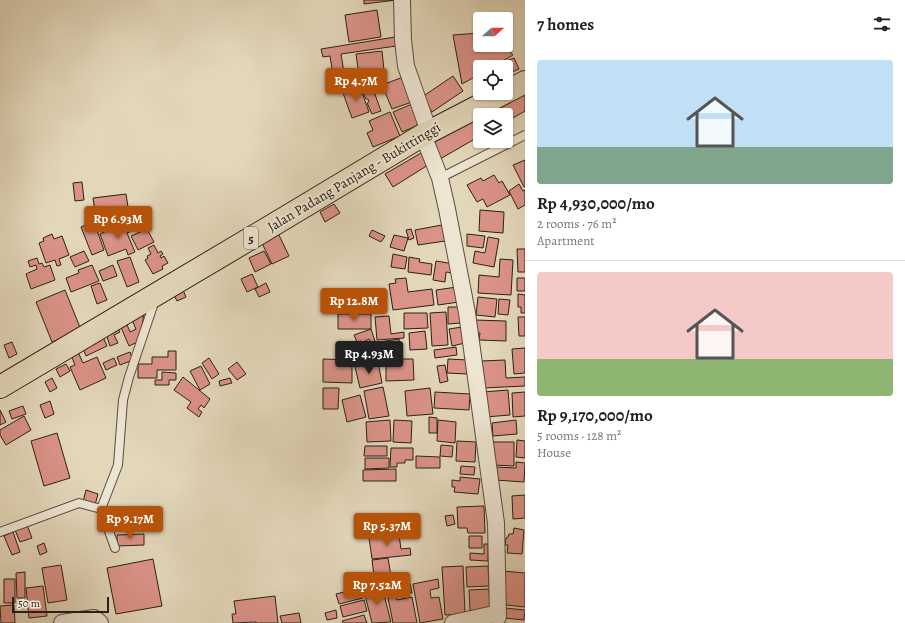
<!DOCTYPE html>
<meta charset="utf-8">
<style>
:root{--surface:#fff;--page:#f6f6f6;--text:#222;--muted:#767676;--line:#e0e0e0;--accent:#b45309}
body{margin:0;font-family:Alegreya,serif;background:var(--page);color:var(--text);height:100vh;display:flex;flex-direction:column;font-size:15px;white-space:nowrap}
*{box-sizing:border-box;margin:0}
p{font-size:13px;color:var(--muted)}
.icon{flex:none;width:22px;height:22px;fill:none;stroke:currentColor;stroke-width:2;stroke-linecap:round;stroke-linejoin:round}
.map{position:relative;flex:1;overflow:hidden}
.drawer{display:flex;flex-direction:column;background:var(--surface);width:380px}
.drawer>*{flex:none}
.needle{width:26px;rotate:69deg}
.controls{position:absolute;left:473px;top:12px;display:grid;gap:8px}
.controls a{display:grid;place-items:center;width:40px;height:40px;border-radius:4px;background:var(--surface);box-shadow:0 1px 3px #0004;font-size:20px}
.scale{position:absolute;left:12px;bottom:10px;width:97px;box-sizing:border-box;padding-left:4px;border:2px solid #2b2118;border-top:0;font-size:11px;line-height:14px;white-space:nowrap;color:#2b2118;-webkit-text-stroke:3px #ede5d2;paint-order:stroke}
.price{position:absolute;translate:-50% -34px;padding:0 9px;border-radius:4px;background:var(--accent);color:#fff;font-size:13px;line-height:26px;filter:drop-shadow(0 1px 2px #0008)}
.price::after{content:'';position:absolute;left:50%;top:24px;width:12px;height:9px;margin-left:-6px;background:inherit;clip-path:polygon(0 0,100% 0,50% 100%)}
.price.on{background:#222;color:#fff}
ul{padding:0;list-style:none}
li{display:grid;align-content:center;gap:8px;height:212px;padding:0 12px}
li+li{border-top:1px solid var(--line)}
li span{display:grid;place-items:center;height:124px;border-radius:4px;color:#555}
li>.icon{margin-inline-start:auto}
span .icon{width:72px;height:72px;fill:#fffc;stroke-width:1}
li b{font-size:17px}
h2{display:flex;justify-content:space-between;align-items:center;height:48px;padding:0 12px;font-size:17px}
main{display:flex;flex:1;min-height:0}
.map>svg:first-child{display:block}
.building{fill:#db9388;stroke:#2b2118}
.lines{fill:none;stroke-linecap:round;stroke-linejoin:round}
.service-casing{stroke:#594e40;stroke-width:10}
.minor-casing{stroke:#594e40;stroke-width:18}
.trunk-casing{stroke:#2b2118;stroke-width:24}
.service{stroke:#ede5d2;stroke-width:8}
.minor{stroke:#ede5d2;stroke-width:16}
.trunk{stroke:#e3d7ba;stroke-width:22}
.labels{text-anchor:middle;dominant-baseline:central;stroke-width:4;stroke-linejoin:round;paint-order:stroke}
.shield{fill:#ede5d2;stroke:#655c50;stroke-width:1}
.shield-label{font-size:13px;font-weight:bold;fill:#2b2118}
.street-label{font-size:14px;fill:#2b2118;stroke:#ede5d2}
</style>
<main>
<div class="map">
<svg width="525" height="623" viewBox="0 0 525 623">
<rect width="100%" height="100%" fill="#e3d7ba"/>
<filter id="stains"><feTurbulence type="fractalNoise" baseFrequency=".005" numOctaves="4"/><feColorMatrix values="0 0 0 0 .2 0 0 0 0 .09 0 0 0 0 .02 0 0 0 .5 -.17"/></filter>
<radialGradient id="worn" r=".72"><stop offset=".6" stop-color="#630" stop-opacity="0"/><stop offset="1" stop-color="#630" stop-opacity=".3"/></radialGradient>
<path class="building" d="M364 0H396L364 4Z
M377 10 381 37 349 42 345 15Z
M480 33V45H503L513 55 492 67H480V74L462 84 453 35Z
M395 37 396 46 341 54 345 79 334 81 330 56 323 57 321 49Z
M382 51 385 80 360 83 356 54Z
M514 58 519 69 507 74 506 67H505L503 62Z
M453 76 463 91 432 112 422 97Z
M403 77 412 102 392 109 382 85Z
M372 86 381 111 372 114 367 103 369 102 368 99H366L363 93 368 91 367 88Z
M360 87 369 112 352 118 343 93Z
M525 91V111L506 122V115H482Z
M412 104 421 124 402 132 393 112Z
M390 112 400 136 373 147 367 133 373 130 369 121Z
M480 116V136L440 159 432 143Z
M421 153 428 165 393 187 385 174Z
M525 160V187H524L513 165Z
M494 175 499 183 502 181 510 195 487 207 483 199 477 202 467 185 481 178 483 181Z
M82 182 84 200 75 201 73 183Z
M519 184 523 191 525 190V205L518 209 509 191Z
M126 194 130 220 97 224 93 198Z
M334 204 340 213 325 222 320 212Z
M480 210 504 212 503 233 479 231Z
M128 221 132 231 127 233 135 252 128 255 126 249 108 256 100 234Z
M94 222 104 250 92 255 81 227Z
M442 225 445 241 418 245 415 230Z
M147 229 154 242 138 250 131 236Z
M411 229 414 238 409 240 406 230Z
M372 230 385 236 381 242 369 236Z
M278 233 289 256 272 264 261 241Z
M52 234 54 239 62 236 69 255 59 259 61 265 57 266 55 260 46 263 39 243 44 241 43 238Z
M467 234 485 236 483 248 467 246Z
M394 235 408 238 404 251 390 247Z
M488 237 499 239 494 267 473 263 475 251 485 253Z
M154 245 158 253 161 251 163 254 160 256 161 258 164 256 168 263 162 266 163 269 153 274 145 260 148 258 147 256 151 254 148 248Z
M517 249H525V272H518Z
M84 251 89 261 75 267 70 257Z
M264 251 271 264 255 272 249 258Z
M393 254 407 257 405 269 391 267Z
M130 257 139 282 127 287 117 261Z
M409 257 420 259 419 262 432 264 431 275 408 272Z
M37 258 39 264 42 263 44 267 50 265 55 280 31 289 26 274 37 269 36 265 30 267 28 261Z
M500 259 513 260 511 295 478 293 479 275 499 277Z
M436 261 454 264 453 273 446 272 445 282 433 280Z
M92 265 99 281 71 292 66 278 79 273 78 270Z
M113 265 117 276 103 281 99 271Z
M252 274 258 287 247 292 241 279Z
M406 278 408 292 432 289 434 305 393 310 389 284 396 283 395 279Z
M517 278H525V291H517Z
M100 283 107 300 97 304 91 286Z
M266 283 270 292 259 297 255 289Z
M457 287 459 302 438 305 436 290Z
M65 290 81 330 52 342 36 302Z
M183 290 186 297 177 301 174 295Z
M354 293H381V311H354Z
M350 294 351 311 341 312V301L345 297Z
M518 294 525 295V313H521V307H518Z
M478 297 497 299 495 317 476 315Z
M499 299 510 300 508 315 498 314Z
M448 307H461V323L448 324Z
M144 312 140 341 129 346 120 325 126 322 130 332 136 329 131 318Z
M446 312 448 345 432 346 430 313Z
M404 313H427L428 328 404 329Z
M338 314H371V329H338Z
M389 316 391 334 404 332V338L377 340 375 317Z
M518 317H525V336H519Z
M475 320 506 321V341L479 340 480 333 474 332Z
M462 327 465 343 452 346 449 329Z
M118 329 120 332 114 335 118 343 110 346 106 334Z
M371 329 375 341 371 343 369 339 365 341 366 343 363 345 361 341 357 342 354 335Z
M425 331 427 349 410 350 409 333Z
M103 337 107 346 86 356 82 346Z
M399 339 401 356 381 358 379 342Z
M12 342 17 354 9 358 4 345Z
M456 347 457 355 435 358 434 350Z
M525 348V373L514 374 512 349Z
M168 351H176V370H157V378H138V364H152V357H168Z
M78 352 83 363 97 357 106 378 80 390 70 367 75 365 71 355Z
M130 352 133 360 120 365 117 357Z
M114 358 117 365 106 370 103 363Z
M209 358 219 374 212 379 202 363Z
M323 359 352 360V383L323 382Z
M402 359H413L414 380 386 381V364L402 363Z
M448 359 468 360 467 374 447 373Z
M505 360 506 378 525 377V386L483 388 481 361Z
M237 362 246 374 237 380 228 369Z
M378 362 382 383 360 388 355 367Z
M66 364 70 371 60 377 56 369Z
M445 365 448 381 440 383 437 366Z
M201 366 210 384 200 390 190 371Z
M162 372 176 373V380H169V385H155V380H162Z
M183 377 210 399 204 408 201 405 198 409 202 412 199 417 187 408 191 402 174 390Z
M52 378 57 388 50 392 45 382Z
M230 378 232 383 220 386 219 381Z
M383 387 389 416 369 419 364 391Z
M323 388H339L338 409H323Z
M430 388 433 414 407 416 405 391Z
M508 390 510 415 485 417 483 392Z
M435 392 470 394 469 410 434 408Z
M525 392V416L513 417 512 393Z
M360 395 366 417 347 422 342 400Z
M50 401 54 414 45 418 40 405Z
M23 406 26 414 12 419 9 411Z
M0 410 6 422 0 425Z
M24 416 31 430 6 445 0 435V430Z
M429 417 437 418V433H429Z
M390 420 391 441 367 442 366 422Z
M394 420 412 421 411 443 393 442Z
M438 420 456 422 455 443 437 441Z
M516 420 517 434 493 436 492 423Z
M57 433 70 478 44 486 31 441Z
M517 440 525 441V458L516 457Z
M457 441 476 442 475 462 456 461Z
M492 442H514V466L492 465Z
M441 445 453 446 452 457 440 456Z
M365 446H387V456H364Z
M391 448H413V460H405V463H397V467H390Z
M416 456 440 457V468H416Z
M365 458H389V468L365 469Z
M516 462 525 463 524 482 495 480V467L516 468Z
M461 466 475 467 474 475 460 474Z
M396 469V481H363V470Z
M460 477 480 479 478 494 454 492 455 487H452V480L460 481Z
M86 490 98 494 95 505 83 502Z
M525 495V518L513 519 512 496Z
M484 506 485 533H468L467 528H458L457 507Z
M453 515 455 524 447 526 445 516Z
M27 525 32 538 20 542 15 530Z
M514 528 524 530 522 554 507 553 508 545H505L506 538 508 537 509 534H513Z
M13 532 20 552 12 555 4 536Z
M144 534V545L117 546V535Z
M399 535 401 549 410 548 411 555 372 559 369 538Z
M469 536H482V548H469Z
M44 543 47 552 40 555 37 546Z
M484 544H488V561L470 560V553L484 554Z
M388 558 392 582 375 584 372 560Z
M153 559 162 606 116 614 107 568Z
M61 565 67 600 48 603 42 568Z
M463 566 465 614 445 615 442 567Z
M488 566 489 586 467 587 466 567Z
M503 571 525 573V607L506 605V603L501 602Z
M25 572V598H17L16 573Z
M4 579H15V603H4Z
M438 579 439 588 430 590 431 598 439 597 443 619 420 623 413 584Z
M410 583 412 593 396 596 397 600 412 597 417 623H393L386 588Z
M43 586 47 616 29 618 26 588Z
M382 587 391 622 372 623 364 591Z
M360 588 363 598 339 604 336 594Z
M489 589 490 610 470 611 469 590Z
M275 596 278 623H256V622L233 623 232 614H236L234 601Z
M364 600 367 611 343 617 340 606Z
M14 605 15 623H1L0 606Z
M505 608 525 610 524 620 504 618Z
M336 610 337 618 327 620 325 613Z
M299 613 301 623H282L280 616Z
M364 615 367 623H343L342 621Z"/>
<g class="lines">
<defs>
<path id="service" d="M440 178 525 135
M101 509 118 465 123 400 129 377 155 300
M0 532 79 503 101 509 115 548"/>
<path id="minor" d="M402 0 403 40 406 66 429 132
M423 135 440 178 447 209 467 313 496 523 498 617 494 614 453 623
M62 623 94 618 100 623"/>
<path id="trunk" d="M506 92 525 82
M0 387 263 231 423 135 504 93"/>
</defs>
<use href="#service" class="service-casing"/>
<use href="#minor" class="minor-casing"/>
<use href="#trunk" class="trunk-casing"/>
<use href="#service" class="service"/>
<use href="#minor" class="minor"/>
<use href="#trunk" class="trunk"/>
</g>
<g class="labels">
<rect class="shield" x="244" y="227" width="14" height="22" rx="3"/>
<g class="shield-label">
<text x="251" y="238">5</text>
</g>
<g class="street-label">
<text transform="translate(354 177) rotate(-31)">Jalan Padang Panjang - Bukittinggi</text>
</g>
</g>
<rect width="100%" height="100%" filter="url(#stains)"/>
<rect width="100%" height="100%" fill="url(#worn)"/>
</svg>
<div class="controls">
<a><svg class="needle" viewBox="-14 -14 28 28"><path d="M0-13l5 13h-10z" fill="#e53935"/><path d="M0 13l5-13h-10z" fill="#767676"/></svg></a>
<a><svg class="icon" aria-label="locate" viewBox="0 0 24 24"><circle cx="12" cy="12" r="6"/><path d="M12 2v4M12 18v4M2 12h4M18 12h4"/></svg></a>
<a><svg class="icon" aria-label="layers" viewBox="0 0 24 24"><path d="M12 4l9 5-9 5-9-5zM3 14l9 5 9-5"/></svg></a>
</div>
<div class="scale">50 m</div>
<b class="price" style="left:356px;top:102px">Rp 4.7M</b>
<b class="price" style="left:118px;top:240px">Rp 6.93M</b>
<b class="price" style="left:354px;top:322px">Rp 12.8M</b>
<b class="price on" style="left:369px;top:375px">Rp 4.93M</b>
<b class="price" style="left:130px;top:540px">Rp 9.17M</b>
<b class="price" style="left:387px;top:547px">Rp 5.37M</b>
<b class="price" style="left:377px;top:606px">Rp 7.52M</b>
</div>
<section class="drawer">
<h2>7 homes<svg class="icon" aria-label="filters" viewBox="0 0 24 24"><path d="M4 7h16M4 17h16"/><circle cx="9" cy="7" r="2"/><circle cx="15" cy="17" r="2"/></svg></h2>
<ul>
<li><span style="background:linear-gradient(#bfe0f5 70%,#7fa58c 0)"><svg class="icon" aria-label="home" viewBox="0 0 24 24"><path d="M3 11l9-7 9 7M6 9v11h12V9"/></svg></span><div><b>Rp 4,930,000/mo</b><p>2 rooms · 76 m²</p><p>Apartment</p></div></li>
<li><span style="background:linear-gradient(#f6c9c9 70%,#8fb573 0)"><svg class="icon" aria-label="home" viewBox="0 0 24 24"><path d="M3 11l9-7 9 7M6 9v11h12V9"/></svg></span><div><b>Rp 9,170,000/mo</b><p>5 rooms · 128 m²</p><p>House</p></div></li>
</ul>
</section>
</main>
